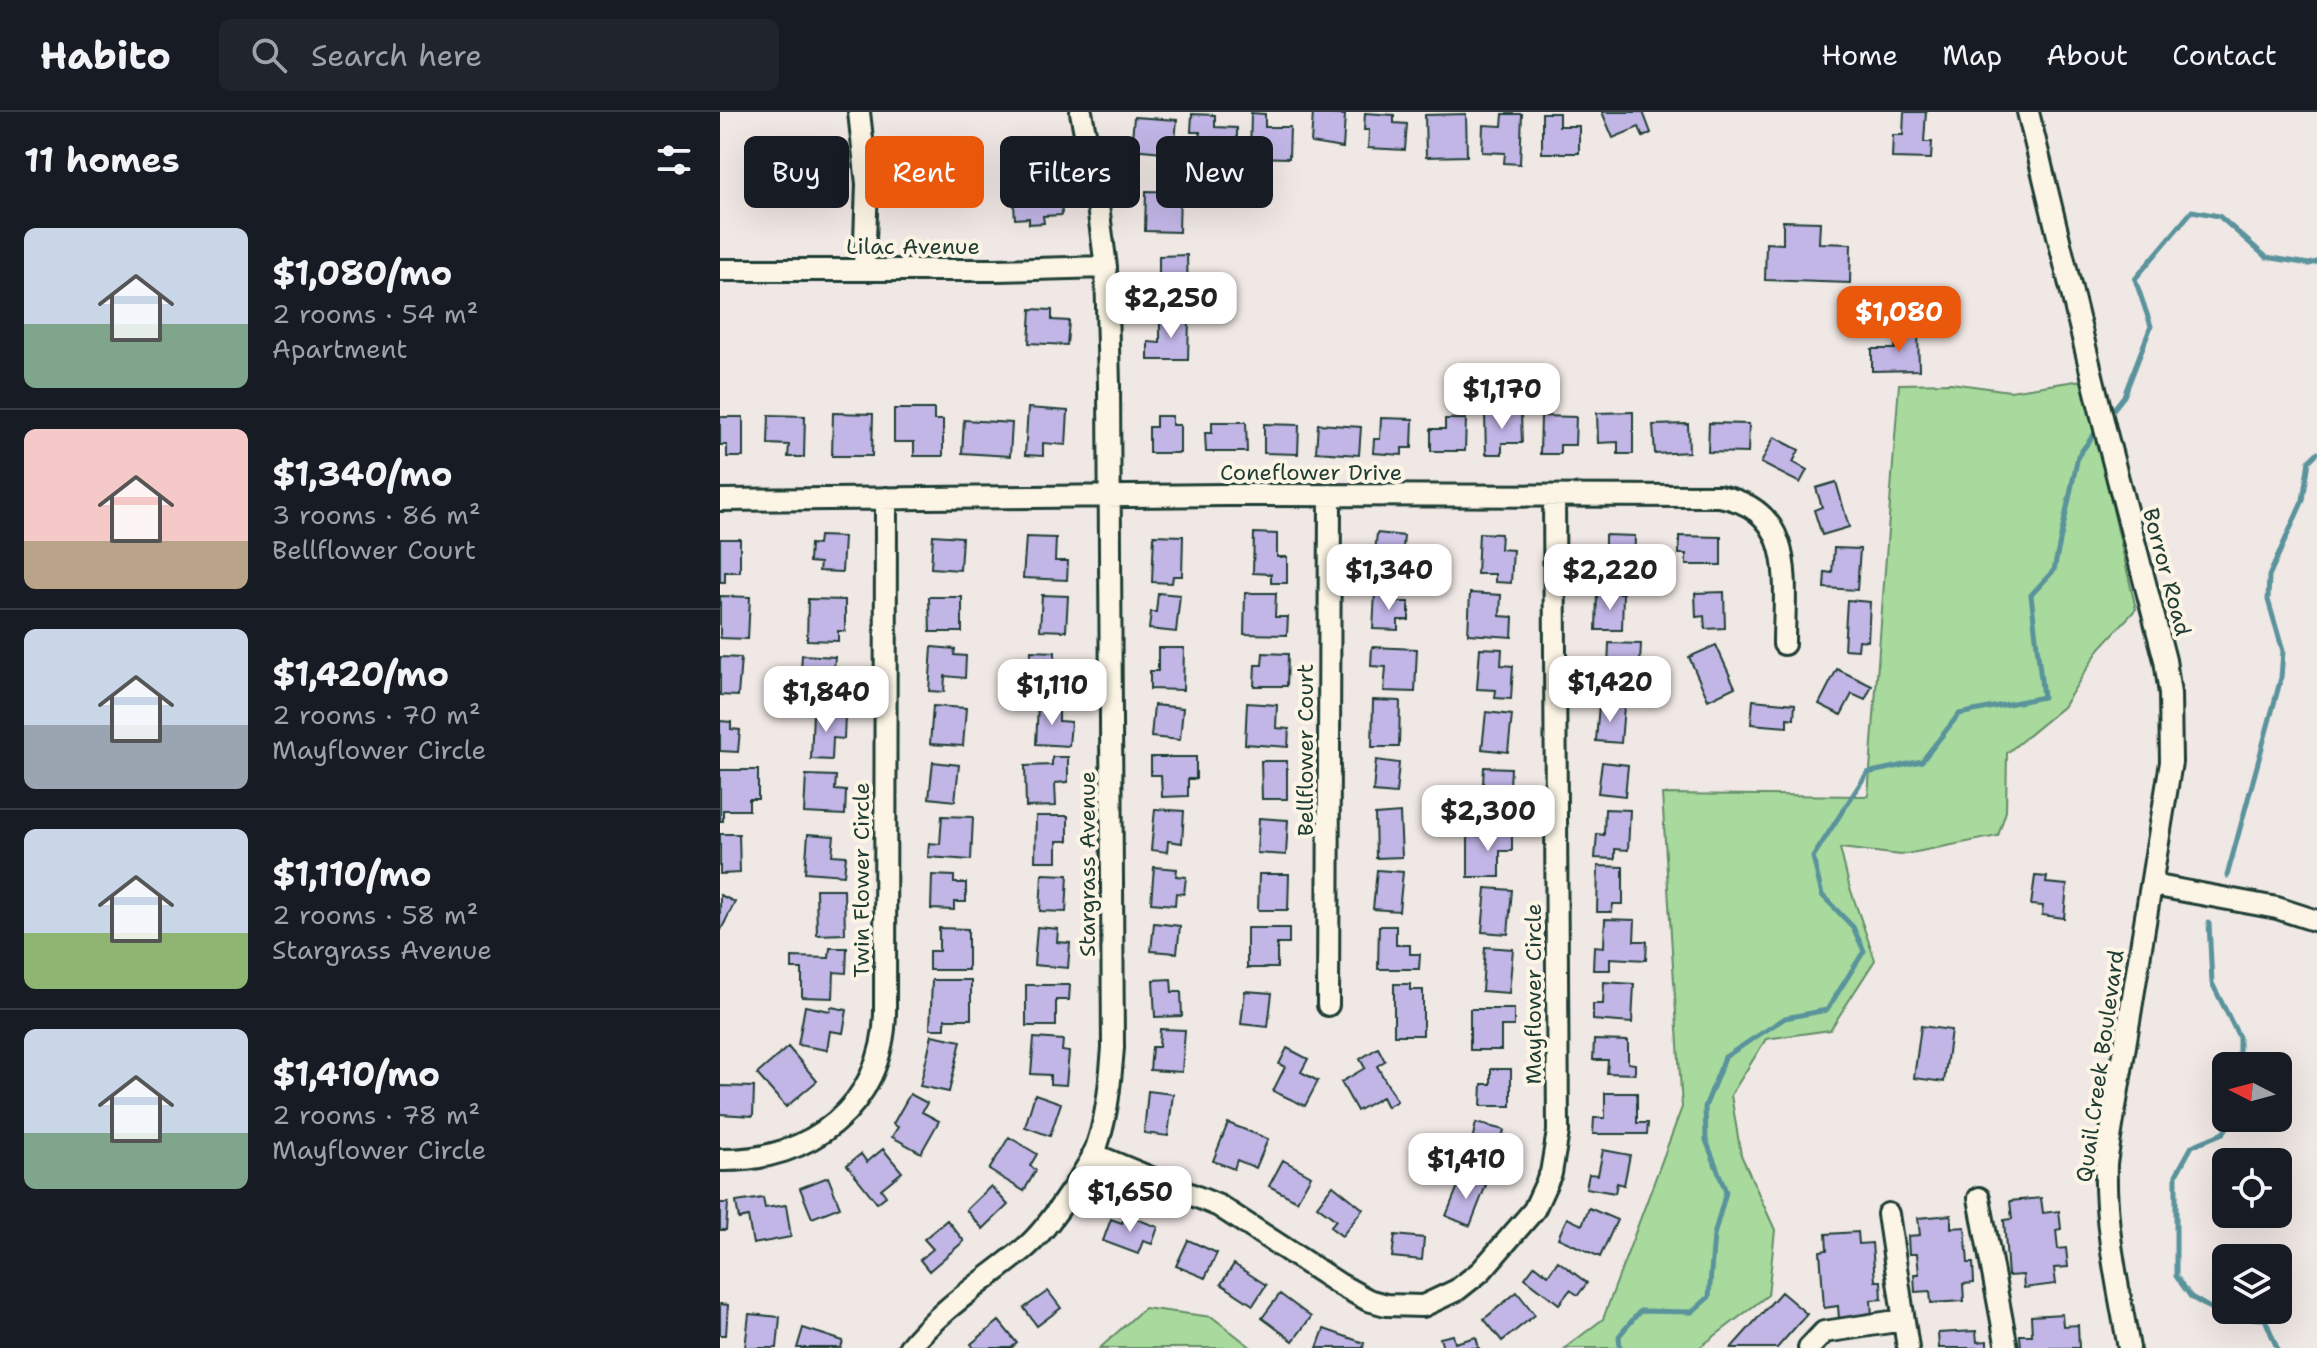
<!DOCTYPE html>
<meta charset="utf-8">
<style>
:root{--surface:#171b24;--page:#20242c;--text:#f1f3f6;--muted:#9ea1a6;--line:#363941;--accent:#ea580c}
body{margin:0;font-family:"Shantell Sans",sans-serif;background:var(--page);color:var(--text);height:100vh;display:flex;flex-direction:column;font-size:30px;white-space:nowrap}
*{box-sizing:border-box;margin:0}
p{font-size:26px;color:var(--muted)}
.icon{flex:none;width:44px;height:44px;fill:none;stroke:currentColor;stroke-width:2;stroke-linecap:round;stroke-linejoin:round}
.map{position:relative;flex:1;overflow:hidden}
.side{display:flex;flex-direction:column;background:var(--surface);width:720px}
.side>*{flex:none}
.banner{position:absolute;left:24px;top:24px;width:760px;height:72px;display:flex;gap:16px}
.needle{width:52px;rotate:276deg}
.fabs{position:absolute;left:1492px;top:940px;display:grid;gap:16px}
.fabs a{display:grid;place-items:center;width:80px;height:80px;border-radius:12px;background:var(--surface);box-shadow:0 8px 32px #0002;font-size:40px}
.price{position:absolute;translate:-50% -68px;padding:0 18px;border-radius:16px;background:#fff;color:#222;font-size:26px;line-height:52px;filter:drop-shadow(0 2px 4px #0008)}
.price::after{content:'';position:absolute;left:50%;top:48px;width:24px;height:18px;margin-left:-12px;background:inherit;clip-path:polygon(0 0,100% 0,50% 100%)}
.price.current{background:var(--accent);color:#fff}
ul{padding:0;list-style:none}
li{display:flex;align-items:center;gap:24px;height:200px;padding:0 24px}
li+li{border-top:2px solid var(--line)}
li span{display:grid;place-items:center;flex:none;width:224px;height:160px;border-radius:12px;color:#555}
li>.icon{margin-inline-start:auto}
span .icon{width:96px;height:96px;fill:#fffc;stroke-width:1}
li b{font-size:34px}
h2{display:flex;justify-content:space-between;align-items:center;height:96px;padding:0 24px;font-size:34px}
.pill{padding:0 28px;border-radius:12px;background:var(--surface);box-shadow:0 8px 32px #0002;font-size:28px;line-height:72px}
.pill.current{background:var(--accent);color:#fff}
header{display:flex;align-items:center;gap:48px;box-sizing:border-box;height:112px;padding:0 40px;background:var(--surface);border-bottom:2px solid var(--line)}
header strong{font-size:38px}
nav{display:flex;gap:44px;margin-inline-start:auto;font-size:28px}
.search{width:560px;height:72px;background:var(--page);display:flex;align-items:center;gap:20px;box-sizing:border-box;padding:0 28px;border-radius:12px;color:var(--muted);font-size:30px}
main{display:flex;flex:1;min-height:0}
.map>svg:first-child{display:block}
.green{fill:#a7da9c;stroke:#638c68;stroke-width:2}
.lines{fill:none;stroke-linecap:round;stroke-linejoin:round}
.stream{stroke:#5a939c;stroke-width:5}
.building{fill:#c2b6e7;stroke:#1f3d34;stroke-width:2}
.minor-casing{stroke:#1f3d34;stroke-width:26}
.minor{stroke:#fcf5e5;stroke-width:20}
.labels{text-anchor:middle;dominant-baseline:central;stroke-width:8;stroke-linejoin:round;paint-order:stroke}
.street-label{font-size:22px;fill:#1f3d34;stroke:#fcf5e5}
</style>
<header>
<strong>Habito</strong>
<div class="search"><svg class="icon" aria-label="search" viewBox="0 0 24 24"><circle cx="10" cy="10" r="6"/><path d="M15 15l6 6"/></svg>Search here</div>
<nav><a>Home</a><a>Map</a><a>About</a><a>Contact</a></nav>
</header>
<main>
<section class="side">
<h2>11 homes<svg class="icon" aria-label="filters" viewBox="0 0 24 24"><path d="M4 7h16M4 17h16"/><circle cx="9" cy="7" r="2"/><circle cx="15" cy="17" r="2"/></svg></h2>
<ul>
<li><span style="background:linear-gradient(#c9d6e8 60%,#7fa58c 0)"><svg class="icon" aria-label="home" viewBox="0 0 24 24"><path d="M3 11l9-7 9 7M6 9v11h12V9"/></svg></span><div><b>$1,080/mo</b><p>2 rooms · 54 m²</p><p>Apartment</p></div></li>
<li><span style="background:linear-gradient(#f6c9c9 70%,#b9a48a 0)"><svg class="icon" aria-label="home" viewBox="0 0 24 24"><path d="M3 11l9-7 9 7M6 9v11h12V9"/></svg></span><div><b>$1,340/mo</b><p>3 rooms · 86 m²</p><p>Bellflower Court</p></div></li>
<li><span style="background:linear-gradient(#c9d6e8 60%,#9aa5b1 0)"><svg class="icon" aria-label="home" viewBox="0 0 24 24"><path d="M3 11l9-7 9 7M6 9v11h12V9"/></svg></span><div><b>$1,420/mo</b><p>2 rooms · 70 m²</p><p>Mayflower Circle</p></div></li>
<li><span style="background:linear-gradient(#c9d6e8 65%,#8fb573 0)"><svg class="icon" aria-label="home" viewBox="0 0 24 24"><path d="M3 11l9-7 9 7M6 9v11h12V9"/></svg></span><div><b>$1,110/mo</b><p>2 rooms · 58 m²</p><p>Stargrass Avenue</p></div></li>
<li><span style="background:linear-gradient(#c9d6e8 65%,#7fa58c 0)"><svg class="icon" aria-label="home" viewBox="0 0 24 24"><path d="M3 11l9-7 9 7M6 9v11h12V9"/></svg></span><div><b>$1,410/mo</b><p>2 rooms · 78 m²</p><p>Mayflower Circle</p></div></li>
</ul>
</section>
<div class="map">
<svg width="1597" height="1236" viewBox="0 0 1597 1236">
<rect width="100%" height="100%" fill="#f0e8e5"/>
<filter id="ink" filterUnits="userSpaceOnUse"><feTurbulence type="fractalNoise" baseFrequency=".0125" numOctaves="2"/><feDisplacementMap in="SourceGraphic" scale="16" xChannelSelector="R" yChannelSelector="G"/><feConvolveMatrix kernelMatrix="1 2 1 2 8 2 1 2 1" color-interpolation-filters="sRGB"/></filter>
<g filter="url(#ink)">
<path class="green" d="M1363 268 1416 497 1380 536 1343 595 1287 641 1286 699 1278 724 1181 743 1120 736 1129 773 1155 848 1110 918 1046 927 1011 983 1021 1043 1055 1118 1048 1183 979 1236H845L883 1207 962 995 942 682 1148 684 1179 272 1231 271 1290 279Z
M424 1196 492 1205 532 1236H380Z"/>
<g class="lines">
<path class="stream" d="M1389 303 1404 284 1431 214 1415 167 1472 99 1499 104 1546 145 1589 152 1597 150
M1507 764 1561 566 1563 539 1548 488 1549 464 1583 388 1589 349 1597 341
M1489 811 1492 871 1519 925V954
M1514 1006 1503 1021 1472 1034 1456 1063V1164L1471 1185 1500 1202 1523 1206 1545 1207 1557 1236
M900 1236 899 1224 920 1199 972 1200 989 1185 994 1123 1006 1080 986 1028 985 995 1005 945 1065 906 1107 898 1144 839 1133 815 1102 783 1093 745 1147 661 1202 649 1239 602 1323 585 1311 483 1334 458 1358 344 1378 317"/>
</g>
<path class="building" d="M882 0H923L931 21 923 25 919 15 893 26Z
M1184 0H1206L1204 30H1212L1211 47 1172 46 1173 23H1183Z
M531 1 545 2V15H570L569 46 530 45Z
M593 1 625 3 623 36 591 31Z
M645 1 674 3V11L687 12 685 38 648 36 649 18H644Z
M822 1H839V14H859V41H822Z
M472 2 495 3V15L517 16V38L479 37 480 20H471Z
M746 2 747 44 706 45 705 3Z
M783 2H802L800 52 784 51 785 41 762 40 763 13 782 14Z
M414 5 457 8 454 41 411 37Z
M323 64 324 84 341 83 342 103 323 104 324 111 309 112V106L295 107 292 66Z
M426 79 460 80 459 120 425 119Z
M1063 109 1100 110 1099 131 1131 132 1130 171 1045 168 1046 131 1063 132Z
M467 143 468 185 428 186V168H439V144Z
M311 197 332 198V208L349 209 347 233 309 231Z
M440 205H469L468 248H428V230L440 231Z
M1175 219H1198L1199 258 1152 259V237H1175Z
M308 296 348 299 346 333 323 331V344L305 343Z
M174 297H214V308H223V344H194V330H174Z
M913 300V342H898V330L878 331 877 301Z
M113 301 153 302 152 344H112Z
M801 301 802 331H782V342H766L765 302Z
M49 303 85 304 84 345H68L69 333 48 332Z
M436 304H452V313H460V341H429V315H436Z
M821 304 856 305 855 333H840V342H820Z
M0 305H23V345H7V333H0Z
M661 306 693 307 692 336H682V343L653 341 654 327H660Z
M725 307H746L745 339H711V317H725Z
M244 308 292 311 290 344 242 341Z
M492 310H526L527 340H486L485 321H492Z
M989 311 1029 312 1028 341 988 340Z
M544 312 579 313 578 342 544 341Z
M598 312 641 315 639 343 596 340Z
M968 312 969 340 935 342 933 313Z
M1054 325 1079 338 1073 350 1087 358 1080 371 1041 351Z
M1116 370 1129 415 1102 423 1094 398 1102 395 1096 376Z
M534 421 557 422V445H567V471H551V462L533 461Z
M657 421 684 424 682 447 674 446 673 461 653 459Z
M759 421 781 422 780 437 793 438 791 471 775 470V462H757Z
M213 423 242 425 240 458 211 456Z
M434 423 463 424 462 464H453L452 471 432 470Z
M885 423 915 424 914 462 875 461V443L885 444Z
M99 424 124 425 122 460 99 459 100 451 89 450 90 432 98 433Z
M959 424 1001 425V453H966V442H959Z
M306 425 336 426 335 449H348L347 468 303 466Z
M0 427H20V460H5V470H0Z
M1114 436 1140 437 1137 478 1104 476 1105 460 1112 461Z
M1004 480 1005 516 985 517 984 504 976 505 975 481Z
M438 481 460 483 456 520 429 517 431 500H436Z
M525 481H556L555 505H568L567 523 524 522Z
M655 481 678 482V490H689V508H678V518L653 517Z
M750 481 781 483 780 504 793 505 792 525 748 522Z
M877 481H903L902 518H876Z
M322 483 348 484 346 519 320 518Z
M0 484 30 485 28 527 0 526Z
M209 485H242V520H210Z
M88 487 125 488V519H118V529L87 528Z
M1127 488 1150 490 1148 529 1139 528 1138 538 1124 537Z
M889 531 921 532 919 572 894 571 893 582 875 581 876 557H888Z
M996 533 1015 575 988 588 969 545Z
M212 535 235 537 234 543 246 544 245 566 225 564 224 580 209 579Z
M652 535 697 537 695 580 664 579 666 555 651 554Z
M438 536H464L463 578 430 577V559H438Z
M760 536 782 537 781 553 793 554 791 587 775 586 776 578 757 577Z
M311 539 335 540V560L349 561 348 579 309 577Z
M543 541 568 542 567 574H534L535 553H542Z
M82 543 115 545 113 567 126 568 125 586 73 583V573L80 574Z
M0 545 21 546 18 584 0 583Z
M1117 557 1152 574 1145 588 1132 582 1121 603 1099 592Z
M653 588 680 589 679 635H652Z
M1033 588 1075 592 1074 607 1067 606V615L1031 612Z
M527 591 557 593 556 616 569 617 568 635 525 632Z
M879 592 904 594 901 631 876 629Z
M318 593 339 594V609L351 610 349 634 316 632Z
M434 593 463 596 460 628 431 625Z
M213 594 246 596 243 634 210 632Z
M766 600 792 603 788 640 762 637Z
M93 601 125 603 124 627 113 626 112 648 91 647Z
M0 609 11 610V617L20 618 18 640 0 639Z
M332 645H348V670L335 671 336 694 306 695 305 654 332 653Z
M431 645H476V667H468V684L442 685 441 663H431Z
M656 648 679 651 676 682 653 680Z
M541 649H567V687H542Z
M213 650 239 653 235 689 209 686Z
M882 650 908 653 905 684 878 681Z
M764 655 791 656 788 707 761 705Z
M0 658H38V687H29V698H3V709H0Z
M86 663 116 664 115 678 126 679 125 703 84 701Z
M435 697 464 699 462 731 448 729 447 740 431 738Z
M885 697 910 698 908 738 895 737V747L875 746 877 722 884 723Z
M680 701 682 745 656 746 655 703Z
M222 704 253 705 251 748 208 745 209 731 220 732Z
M316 704H348V729H337V749H315Z
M539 706 568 708 566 743 537 741Z
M775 715H792V739H780V765H748V724H775Z
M0 722H19L20 761 0 762Z
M88 722 114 724 112 743 126 744 124 763 85 760Z
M878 754 903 755V792H893L892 800H877Z
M434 755 457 757 456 764 466 765 464 782 456 781 455 793 431 791Z
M657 758 683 760 679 799 653 797Z
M322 762 348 763 346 800 320 799Z
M539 762H569L568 798H538Z
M212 763 234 764V771H246V790H234V798L211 797Z
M1315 764 1327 765 1326 771 1347 773 1344 806 1322 803 1323 794 1311 793Z
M766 776 792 778 788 822 762 820Z
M96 777H124L125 822 97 823Z
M0 783 15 790 0 820Z
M885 807 915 808 914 829H927L926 848 890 846V858H873L874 834 884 835Z
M434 811 460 814 457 841 431 839Z
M659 814H676V833H690V842H700L699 857H658Z
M317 815 338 817 337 830 350 831 348 856 314 853Z
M219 816 248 817V858H209V839H219Z
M527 816H569V832H557V856H527Z
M765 835 793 837 789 881 762 879Z
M110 836H127L126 861 114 860 113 886 82 885V857H72V845L109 846Z
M451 867 452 880H461L462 904 435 905 433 868Z
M212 868H251V907H225V917H210Z
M884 870 914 872 912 911 873 908V892H883Z
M674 872H690V878H703V923H674Z
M306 873H350L349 888H336V914H306Z
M525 879 552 881 548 915 521 912Z
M85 894 110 899 111 895 127 898 123 921 110 919 107 938 78 933Z
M750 897H794V914H781V938H750Z
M1201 914 1231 918 1224 970 1194 966Z
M440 917 465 918 462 960 430 958 432 935H439Z
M212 923 241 929 229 980 200 974Z
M314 926 343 928 342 939 349 940 346 973 330 972V963L311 962Z
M874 928 908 929V951L915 952V962L887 961 888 948H873Z
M68 935 97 969 66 995 37 962Z
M567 936 588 947 581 960 598 969 585 994 553 979 565 955 559 952Z
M658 936 665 949 657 954 677 989 667 995 662 985 637 999 621 970 645 956 640 947Z
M771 957H791V994H761L762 972H771Z
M0 974 34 975 33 1004 0 1002Z
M428 979 453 982 448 1024 424 1021Z
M885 981H917V1011H928L927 1022H873L874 1006H885Z
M190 982 207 991 202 1000 219 1009 201 1041 172 1025 178 1015 173 1012Z
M315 982 341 991 330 1024 305 1015Z
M508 1011 548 1027 536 1056 517 1048 514 1057 493 1049Z
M756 1011 784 1018 779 1040 789 1042 784 1065 767 1061 770 1051 748 1046Z
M289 1025 317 1042 310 1054 316 1058 304 1079 269 1058Z
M163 1037 182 1060 161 1077 166 1084 157 1091 127 1053 141 1042 147 1050Z
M883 1038 910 1043 904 1073 897 1071 895 1081 866 1076 869 1062 878 1063Z
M563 1048 591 1064 577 1089 549 1074Z
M742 1064 766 1073 750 1114 726 1104Z
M108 1065 120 1095 92 1106 80 1076Z
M613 1073 643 1097 622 1124 610 1115 616 1108 597 1094Z
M271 1074 288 1093 263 1117 246 1098Z
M43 1086 45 1096 66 1093 71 1125 33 1132 28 1105 19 1107 16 1090Z
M1321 1086 1323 1101 1339 1099 1341 1117 1336 1118 1338 1137 1346 1136 1348 1155 1334 1156 1336 1172 1304 1176 1303 1163 1288 1164 1284 1108 1292 1107 1290 1089Z
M0 1091H8L6 1118H0Z
M869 1096 897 1108 880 1145 838 1126 847 1106 862 1113Z
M405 1103 438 1115 432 1132 423 1129 418 1142 383 1129 391 1107 402 1111Z
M1231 1103V1116L1245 1115 1248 1151H1253L1254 1171 1243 1172 1244 1189 1211 1191 1210 1179 1195 1180 1194 1162H1199L1197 1142H1189L1188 1124 1200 1123 1198 1106Z
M227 1108 244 1129 209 1159 200 1148 213 1137 204 1127Z
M1138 1120 1139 1132 1152 1131 1155 1169H1161L1162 1187 1151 1188 1152 1205 1119 1207 1118 1194 1104 1196 1100 1139 1107 1138 1106 1122Z
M675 1123 704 1126 702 1148 672 1145Z
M468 1128 497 1141 485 1166 456 1154Z
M838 1149 867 1171 858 1183 850 1178 839 1192 805 1166 815 1153 828 1163Z
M514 1152 546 1173 533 1193 501 1172Z
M328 1179 341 1196 317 1214 304 1196Z
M797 1180 815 1203 782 1229 764 1207Z
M1061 1180 1087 1202 1057 1236H1011Z
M560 1182 591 1205 573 1229 542 1206Z
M0 1192 8 1193 6 1223H0Z
M29 1202 60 1205 57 1236H25Z
M1342 1202 1343 1214 1358 1213 1359 1236H1301L1300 1223H1312L1311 1204Z
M279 1209 297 1231 291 1236H254L251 1232Z
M83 1216 123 1229 121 1236H77Z
M604 1217 644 1231 643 1236H597Z
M1256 1219 1257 1230 1267 1229V1236H1219L1218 1221Z
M733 1223 735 1231 756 1225 759 1236H723L720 1226Z"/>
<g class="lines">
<defs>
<path id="minor" d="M139 0 147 72 144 157
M1308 0 1386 321 1445 548 1450 582 1451 650 1386 1051C1384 1113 1398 1175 1409 1236
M0 158H276L386 155
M0 388 507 383 999 384C1078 398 1064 470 1064 532
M1432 773 1557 796 1597 809
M608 893 610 383
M373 1042 499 1094 619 1172 648 1188 666 1193 703 1194 737 1178 761 1159 814 1098 831 1061 838 1020 834 384
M0 1048C90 1050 163 994 165 901L166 386
M1259 1086 1287 1236
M1168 1102 1188 1236
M189 1236C221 1196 265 1169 304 1137 321 1123 335 1103 347 1085 356 1072 366 1058 373 1044 387 1011 390 971 393 936L389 273 386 155 376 79 361 0
M1089 1236 1104 1220 1183 1208"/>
</defs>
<use href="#minor" class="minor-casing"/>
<use href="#minor" class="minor"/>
</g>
</g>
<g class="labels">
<g class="street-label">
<text x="193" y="134">Lilac Avenue</text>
<text x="591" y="360">Coneflower Drive</text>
<text transform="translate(1447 460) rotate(75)">Borror Road</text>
<text transform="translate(585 638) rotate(-90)">Bellflower Court</text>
<text transform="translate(367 752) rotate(-90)">Stargrass Avenue</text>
<text transform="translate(141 768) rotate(-90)">Twin Flower Circle</text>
<text transform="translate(813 882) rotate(-90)">Mayflower Circle</text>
<text transform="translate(1380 954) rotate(-82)">Quail Creek Boulevard</text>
</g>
</g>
</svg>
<div class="fabs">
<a><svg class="needle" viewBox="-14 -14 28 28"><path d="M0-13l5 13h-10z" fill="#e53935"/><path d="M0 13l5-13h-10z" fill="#9ea1a6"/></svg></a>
<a><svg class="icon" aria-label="locate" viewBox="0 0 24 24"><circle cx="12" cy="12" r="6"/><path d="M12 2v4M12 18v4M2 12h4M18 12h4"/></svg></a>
<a><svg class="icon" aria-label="layers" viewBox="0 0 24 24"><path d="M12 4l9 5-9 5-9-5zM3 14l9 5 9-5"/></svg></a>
</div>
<b class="price" style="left:451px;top:228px">$2,250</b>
<b class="price current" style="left:1179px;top:242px">$1,080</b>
<b class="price" style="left:782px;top:319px">$1,170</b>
<b class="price" style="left:669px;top:500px">$1,340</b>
<b class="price" style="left:890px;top:500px">$2,220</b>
<b class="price" style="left:890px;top:612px">$1,420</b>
<b class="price" style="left:332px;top:615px">$1,110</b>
<b class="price" style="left:106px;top:622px">$1,840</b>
<b class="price" style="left:768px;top:741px">$2,300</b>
<b class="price" style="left:746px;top:1089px">$1,410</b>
<b class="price" style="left:410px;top:1122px">$1,650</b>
<div class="banner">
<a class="pill">Buy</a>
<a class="pill current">Rent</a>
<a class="pill">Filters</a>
<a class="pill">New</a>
</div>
</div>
</main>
